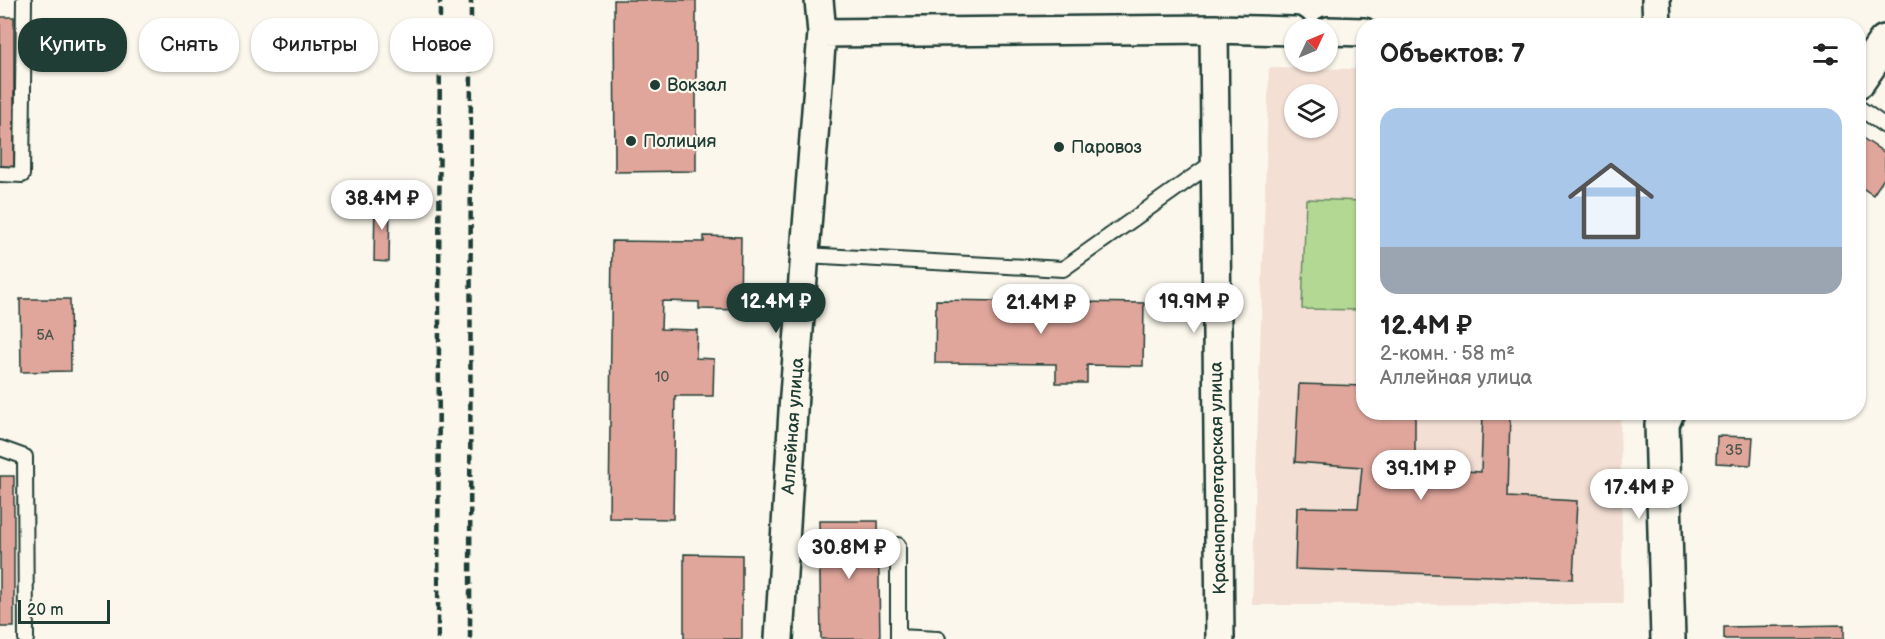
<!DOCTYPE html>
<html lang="ru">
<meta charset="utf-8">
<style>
:root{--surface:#fff;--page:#f6f6f6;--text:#222;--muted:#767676;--accent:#1f3d34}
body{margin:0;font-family:"Balsamiq Sans",sans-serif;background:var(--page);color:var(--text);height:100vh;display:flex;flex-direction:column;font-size:22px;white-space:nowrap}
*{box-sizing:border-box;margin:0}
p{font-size:20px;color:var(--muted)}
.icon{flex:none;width:33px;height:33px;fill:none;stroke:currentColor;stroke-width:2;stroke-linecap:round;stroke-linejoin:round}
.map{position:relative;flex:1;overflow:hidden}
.panel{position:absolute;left:1356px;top:18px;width:510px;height:402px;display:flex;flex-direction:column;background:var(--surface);border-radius:24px;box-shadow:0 2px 4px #0004}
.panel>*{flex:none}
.guide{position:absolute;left:18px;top:18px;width:570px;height:54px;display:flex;gap:12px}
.needle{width:39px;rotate:46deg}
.tools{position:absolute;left:1284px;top:18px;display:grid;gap:12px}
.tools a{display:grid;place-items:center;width:54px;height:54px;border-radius:50%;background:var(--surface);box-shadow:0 2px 4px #0004;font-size:30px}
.scale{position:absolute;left:18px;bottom:15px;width:92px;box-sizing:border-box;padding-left:6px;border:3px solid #1f3d34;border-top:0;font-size:16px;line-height:21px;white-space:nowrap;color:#1f3d34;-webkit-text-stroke:4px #fbf7ec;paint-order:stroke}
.price{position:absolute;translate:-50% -51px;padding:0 14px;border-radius:21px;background:#fff;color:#222;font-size:20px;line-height:39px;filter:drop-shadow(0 2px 3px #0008)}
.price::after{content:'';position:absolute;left:50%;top:36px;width:18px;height:14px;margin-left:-9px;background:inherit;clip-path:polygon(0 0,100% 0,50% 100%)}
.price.active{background:var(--accent);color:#fff}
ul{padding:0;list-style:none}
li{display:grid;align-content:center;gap:12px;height:318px;padding:0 24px}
li span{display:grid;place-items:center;height:186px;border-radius:18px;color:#555}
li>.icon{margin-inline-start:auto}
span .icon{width:108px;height:108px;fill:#fffc;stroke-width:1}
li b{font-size:26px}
h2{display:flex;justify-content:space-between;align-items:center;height:72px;padding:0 24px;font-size:26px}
.tag{padding:0 21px;border-radius:24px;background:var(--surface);box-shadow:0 2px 4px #0004;font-size:21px;line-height:54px}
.tag.active{background:var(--accent);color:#fff}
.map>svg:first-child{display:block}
.built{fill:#f3dfd4;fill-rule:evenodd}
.green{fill:#b3d893;stroke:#698a64;stroke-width:1.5}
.building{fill:#e0a69c;stroke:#1f3d34;stroke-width:1.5}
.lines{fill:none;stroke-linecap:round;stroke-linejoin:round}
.lane-casing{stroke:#1f3d34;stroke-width:18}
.street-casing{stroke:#1f3d34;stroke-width:32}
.secondary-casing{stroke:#1f3d34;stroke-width:38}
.lane{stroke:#fbf7ec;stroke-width:14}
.street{stroke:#fbf7ec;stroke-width:27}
.secondary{stroke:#fbf7ec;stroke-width:33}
.rail{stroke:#1f3d34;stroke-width:4.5;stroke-dasharray:9 4.5;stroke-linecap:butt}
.poi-dot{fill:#1f3d34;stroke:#fbf7ec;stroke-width:2}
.labels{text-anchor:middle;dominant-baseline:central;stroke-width:4.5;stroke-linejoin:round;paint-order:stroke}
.number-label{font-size:15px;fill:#4f574e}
.poi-label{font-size:18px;fill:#1f3d34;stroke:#fbf7ec;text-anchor:start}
.street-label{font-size:18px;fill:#1f3d34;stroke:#fbf7ec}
</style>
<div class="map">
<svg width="1885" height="639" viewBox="0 0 1885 639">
<rect width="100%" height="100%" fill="#fbf7ec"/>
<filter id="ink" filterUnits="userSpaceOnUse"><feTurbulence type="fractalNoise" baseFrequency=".0167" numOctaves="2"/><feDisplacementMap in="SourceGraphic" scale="12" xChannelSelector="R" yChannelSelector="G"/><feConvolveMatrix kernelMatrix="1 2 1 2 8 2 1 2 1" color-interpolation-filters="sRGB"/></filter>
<g filter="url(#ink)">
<path class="built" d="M1269 68 1363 69 1364 412 1620 413 1623 604 1252 605ZM1294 94H1328V128H1294Z"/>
<path class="green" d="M1306 199 1363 201V310L1302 309Z"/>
<path class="building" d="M614 0H696V171L615 172Z
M0 17H14V167H0Z
M1861 137 1885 153V177L1873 195 1858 185V140Z
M375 201 390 202 389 262 374 261Z
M704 236 741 237 740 310 699 309V302L662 301 661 329 697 330 696 358 714 359 713 396H675L673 519 609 518 612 241 704 242Z
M20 299H70L71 371 21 372Z
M936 300 1144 303 1143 366 1087 365V383H1056V364L935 363Z
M1299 384 1364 386V412H1415V468L1481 472 1483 412H1510L1508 497 1577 501 1573 579 1295 569 1297 507 1358 508 1362 467 1295 462Z
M1717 436 1753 437 1751 465 1716 463Z
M0 476H14V627H0Z
M819 521H878L880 639H821Z
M684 554 742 555V639H684Z
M1844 625V639H1724V627Z"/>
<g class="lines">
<defs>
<path id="lane" d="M1858 107 1885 126
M0 174 22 175 24 0
M805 255 1063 269 1215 161
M0 448 25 457 26 639
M898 545V639
M898 637 938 639"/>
<path id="street" d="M1656 0 1657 26
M1214 29 1220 639
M1328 31 1364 32
M822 33 1214 29 1294 31
M779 639 794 395 822 33 819 0"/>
<path id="secondary" d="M1858 81 1885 42
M1667 412 1662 424 1668 639"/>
</defs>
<use href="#lane" class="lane-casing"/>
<use href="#street" class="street-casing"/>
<use href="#secondary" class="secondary-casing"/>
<use href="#lane" class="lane"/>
<use href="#street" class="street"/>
<use href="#secondary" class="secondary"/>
<path class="rail" d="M438 639 440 0
M470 639 471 0"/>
</g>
</g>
<g class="poi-dot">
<circle cx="655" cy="85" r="6"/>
<circle cx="631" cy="141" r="6"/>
<circle cx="1059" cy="147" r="6"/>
</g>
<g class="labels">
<g class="number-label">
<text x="45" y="335">5А</text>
<text x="662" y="377">10</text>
<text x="1734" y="450">35</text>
</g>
<g class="poi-label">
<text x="667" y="85">Вокзал</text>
<text x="643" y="141">Полиция</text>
<text x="1071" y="147">Паровоз</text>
</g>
<g class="street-label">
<text transform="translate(793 426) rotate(-86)">Аллейная улица</text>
<text transform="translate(1218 478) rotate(-91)">Краснопролетарская улица</text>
</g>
</g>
</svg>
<div class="tools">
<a><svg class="needle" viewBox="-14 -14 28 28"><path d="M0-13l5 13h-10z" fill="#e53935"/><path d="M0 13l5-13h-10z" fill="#767676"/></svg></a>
<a><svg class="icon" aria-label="layers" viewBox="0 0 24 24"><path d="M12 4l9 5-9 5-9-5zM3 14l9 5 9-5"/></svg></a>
</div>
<div class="scale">20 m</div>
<b class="price" style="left:382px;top:231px">38.4M ₽</b>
<b class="price active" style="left:776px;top:334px">12.4M ₽</b>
<b class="price" style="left:1194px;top:334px">19.9M ₽</b>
<b class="price" style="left:1041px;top:335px">21.4M ₽</b>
<b class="price" style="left:1421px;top:501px">39.1M ₽</b>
<b class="price" style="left:1639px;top:520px">17.4M ₽</b>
<b class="price" style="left:849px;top:580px">30.8M ₽</b>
<div class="guide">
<a class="tag active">Купить</a>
<a class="tag">Снять</a>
<a class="tag">Фильтры</a>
<a class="tag">Новое</a>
</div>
<section class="panel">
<h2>Объектов: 7<svg class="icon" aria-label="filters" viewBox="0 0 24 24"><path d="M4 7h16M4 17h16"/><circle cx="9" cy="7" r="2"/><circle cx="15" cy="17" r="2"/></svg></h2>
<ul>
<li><span style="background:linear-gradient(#a9c7e8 75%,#9aa5b1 0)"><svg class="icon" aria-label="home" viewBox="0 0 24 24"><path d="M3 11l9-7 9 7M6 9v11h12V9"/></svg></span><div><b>12.4M ₽</b><p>2-комн. · 58 m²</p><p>Аллейная улица</p></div></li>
</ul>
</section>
</div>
